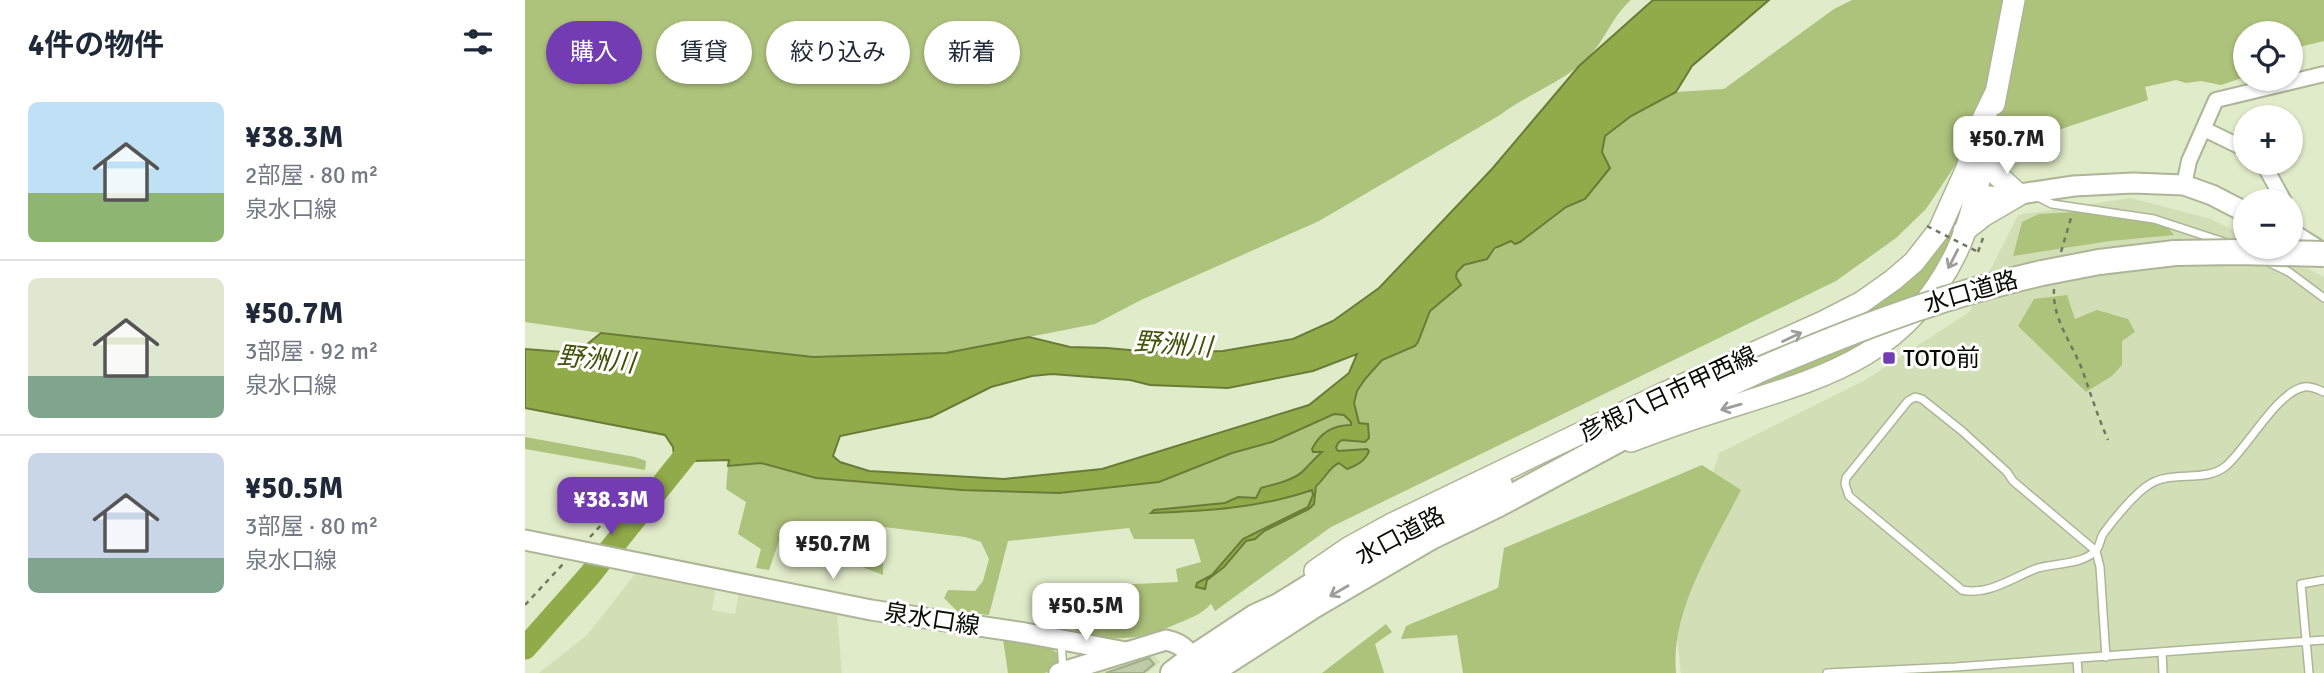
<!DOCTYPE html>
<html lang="ja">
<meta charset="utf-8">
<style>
:root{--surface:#fff;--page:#f2f2f3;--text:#1f2937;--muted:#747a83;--line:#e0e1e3;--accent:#743cb2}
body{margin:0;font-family:Signika,"Noto Sans JP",sans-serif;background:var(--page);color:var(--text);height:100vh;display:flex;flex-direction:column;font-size:26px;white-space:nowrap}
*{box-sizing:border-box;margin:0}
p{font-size:23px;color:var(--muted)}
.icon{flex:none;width:38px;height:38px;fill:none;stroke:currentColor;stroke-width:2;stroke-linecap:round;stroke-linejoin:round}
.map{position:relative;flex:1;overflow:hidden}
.panel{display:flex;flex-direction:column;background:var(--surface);width:525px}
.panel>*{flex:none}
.top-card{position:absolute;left:21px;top:21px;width:665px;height:63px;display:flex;gap:14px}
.tools{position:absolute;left:1708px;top:21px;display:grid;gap:14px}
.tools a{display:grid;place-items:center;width:70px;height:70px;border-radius:50%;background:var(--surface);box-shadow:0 2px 5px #0004;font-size:35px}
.price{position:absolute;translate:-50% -60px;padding:0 16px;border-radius:14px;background:#fff;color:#222;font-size:23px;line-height:46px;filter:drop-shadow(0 2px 4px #0008)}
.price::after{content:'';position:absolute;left:50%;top:42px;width:21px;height:16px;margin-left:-10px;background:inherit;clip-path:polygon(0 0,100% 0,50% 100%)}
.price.selected{background:var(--accent);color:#fff}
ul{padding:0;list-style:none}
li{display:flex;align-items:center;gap:21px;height:175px;padding:0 28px}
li+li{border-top:2px solid var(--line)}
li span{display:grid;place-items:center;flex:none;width:196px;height:140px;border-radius:10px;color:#555}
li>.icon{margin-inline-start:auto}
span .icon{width:84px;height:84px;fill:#fffc;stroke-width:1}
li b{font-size:30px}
h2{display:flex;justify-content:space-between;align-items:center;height:84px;padding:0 28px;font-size:30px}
.pill{padding:0 24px;border-radius:32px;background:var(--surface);box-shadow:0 2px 5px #0004;font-size:24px;line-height:63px}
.pill.selected{background:var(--accent);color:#fff}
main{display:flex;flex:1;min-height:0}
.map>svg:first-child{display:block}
.built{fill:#d2dfb6}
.green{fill:#adc27b}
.water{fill:#92ab4a;stroke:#697c35;stroke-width:2;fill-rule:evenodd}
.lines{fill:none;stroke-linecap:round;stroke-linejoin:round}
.river{stroke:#92ab4a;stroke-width:23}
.building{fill:#bfcaa8;stroke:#a1ac8b;stroke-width:2}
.lane-casing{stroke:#acb696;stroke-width:10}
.street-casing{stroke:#acb696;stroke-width:18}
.secondary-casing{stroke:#acb696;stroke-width:23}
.primary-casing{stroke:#acb696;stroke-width:24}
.highway-casing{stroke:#acb696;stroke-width:28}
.path{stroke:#707762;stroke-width:2.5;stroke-dasharray:5 5;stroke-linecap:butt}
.lane{stroke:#fff;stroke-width:7}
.street{stroke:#fff;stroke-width:14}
.secondary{stroke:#fff;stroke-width:19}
.primary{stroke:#fff;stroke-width:21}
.highway{stroke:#fff;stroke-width:24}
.highway-bridge-casing{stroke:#acb696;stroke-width:28;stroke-linecap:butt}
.path-bridge{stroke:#707762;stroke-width:2.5;stroke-dasharray:5 5;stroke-linecap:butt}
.highway-bridge{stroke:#fff;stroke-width:24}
.oneway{stroke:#9d9e9b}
.poi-dot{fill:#743cb2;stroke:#fff;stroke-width:2.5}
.labels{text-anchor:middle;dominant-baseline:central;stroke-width:6;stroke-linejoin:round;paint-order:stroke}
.street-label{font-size:24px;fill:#0a0d04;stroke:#fff}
.poi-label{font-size:24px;fill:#0a0d04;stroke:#fff;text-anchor:start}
.water-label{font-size:26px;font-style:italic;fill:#425208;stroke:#fff}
</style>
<main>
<section class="panel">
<h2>4件の物件<svg class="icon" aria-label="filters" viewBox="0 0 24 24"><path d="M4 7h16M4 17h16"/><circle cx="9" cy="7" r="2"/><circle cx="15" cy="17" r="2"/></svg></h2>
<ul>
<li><span style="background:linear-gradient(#bfe0f5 65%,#8fb573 0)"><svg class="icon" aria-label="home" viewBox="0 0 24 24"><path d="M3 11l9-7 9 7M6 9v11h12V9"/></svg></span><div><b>¥38.3M</b><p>2部屋 · 80 m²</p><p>泉水口線</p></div></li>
<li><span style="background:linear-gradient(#dfe7d0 70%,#7fa58c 0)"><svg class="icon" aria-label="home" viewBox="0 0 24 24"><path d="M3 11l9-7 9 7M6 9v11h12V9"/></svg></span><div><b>¥50.7M</b><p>3部屋 · 92 m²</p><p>泉水口線</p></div></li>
<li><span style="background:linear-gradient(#c9d6e8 75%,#7fa58c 0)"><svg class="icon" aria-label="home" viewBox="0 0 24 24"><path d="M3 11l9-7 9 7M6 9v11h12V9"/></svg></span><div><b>¥50.5M</b><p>3部屋 · 80 m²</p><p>泉水口線</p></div></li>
</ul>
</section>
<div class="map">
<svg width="1799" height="673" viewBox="0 0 1799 673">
<rect width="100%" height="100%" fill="#e0ebc9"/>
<path class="built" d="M1606 198 1686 219 1720 236V247H1741L1799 277V673H1156L1148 603 1194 453 1342 379 1444 312 1493 215Z
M113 570 191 586 187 610 210 614 214 590 312 612 317 673H14L62 635Z
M627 652 635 662 622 673H561Z"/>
<path class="green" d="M0 0H1106C1085 18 1079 46 1055 65 1032 84 1000 96 975 115L794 221 616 300 570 324 421 353 288 357 76 333 0 322Z
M1327 0H1799V41L1766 49V33H1720V77L1696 85 1676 81 1661 83 1651 80 1620 87 1623 100 1431 164 1401 209 1371 238 1311 281 806 527 690 611 686 604C676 615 663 619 649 625 595 649 560 638 510 612L511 600 610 584 653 582 651 569 676 562 669 539H609L604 528 483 541 464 615 433 612 419 598 423 590 450 591 458 581 464 559 456 542 440 537 359 527 358 575 256 535 244 570 231 568 236 549 213 534 221 502 201 489 203 466 236 463 291 478 437 490 534 493 747 442 809 413 819 415 827 422 834 423 829 403 832 391 840 379 857 360 890 346 893 342 905 311 936 285 931 277C936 262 948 266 960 260 973 253 971 238 995 242L1041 207 1060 199 1080 136 1106 116 1151 92 1199 89 1309 9Z
M1570 211 1633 216 1649 235 1585 241 1488 256 1497 222 1514 214Z
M1429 224 1437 227 1408 287 1332 357 1132 428 1232 359 1348 307 1380 285 1398 267Z
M1542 295 1550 319 1572 310 1603 319 1610 332 1597 341V365L1587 376 1561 392 1493 326 1509 299Z
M0 437 110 457 121 461 120 470 0 449Z
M1177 465 1216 490C1189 544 1145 611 1151 673H938L932 635 876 639 881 626 973 588 979 548Z
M861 624 867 632 850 644 859 673H797Z
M478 639 518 643 535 655 532 670 519 673H483Z"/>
<path class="water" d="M1128 0H1244L1167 66 1151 92 1106 116 1080 136 1077 152 1085 168 1060 199 1041 207 995 242 990 244 986 241 970 248 962 259 939 265 932 272 931 277 936 285 905 311 893 342 890 346 857 360 840 379 832 391 829 403 834 423 843 424 844 438 840 442 817 440 813 443 811 448 813 451 842 449 844 451C841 460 831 466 822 469L814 463C805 466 799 480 791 486L789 504 784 509 739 531 730 539 721 541 699 567 682 580 680 589 671 587 672 583 687 575 718 539 783 507 788 495 787 490C735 508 681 511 626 513L629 510 700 503 713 497 731 498 736 488C750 484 771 480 780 469 786 463 790 458 797 452H788L787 449C795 433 808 425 826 425V422L819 415 809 414 747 442 707 453 634 482 534 493 437 490 291 478 236 463 203 466 204 460 167 461 162 469 150 464 148 447 140 435 0 408V349L51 353 76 333 288 357 421 353 504 337 545 347 582 348 638 353 698 351 768 339 808 321 854 288 967 169 1054 66ZM832 354 824 373 784 405 577 469 479 479 344 471 315 462 308 456 315 436 406 417 466 387 507 376 527 374 605 380 625 385 703 388 788 371Z"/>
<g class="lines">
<path class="river" d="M0 648 64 576 172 441"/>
</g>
<path class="building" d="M624 658 629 664 618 673H581Z"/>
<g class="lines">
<defs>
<path id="lane" d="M1511 196 1527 204 1629 219 1702 243
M1741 261 1764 272 1799 298
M536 641 538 671
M1637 652 1638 673
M1581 657 1575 567 1571 551 1488 481 1482 472 1437 431 1397 399 1390 397 1383 401 1321 478 1320 484 1324 496 1437 590C1464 596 1488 577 1513 568 1529 563 1560 565 1572 549 1575 545 1575 539 1578 534 1588 520 1610 493 1625 484 1647 470 1681 483 1701 466 1722 448 1753 391 1779 387 1786 386 1792 389 1799 392
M1552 659 1553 673
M1302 673 1430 667 1799 640
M1784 673 1776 584 1799 580"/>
<path id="street" d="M1679 129 1720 149
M1738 163 1759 201
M1659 185 1664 161 1691 100 1799 74"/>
<path id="secondary" d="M1451 195 1475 197 1549 186 1608 183 1659 185 1687 195 1720 212
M1766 233 1799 254
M0 540 346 610 500 633 601 652
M534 673 641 640C659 644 665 652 672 669"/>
<path id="primary" d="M1469 104 1489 0
M1439 231 1458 216 1494 195 1469 172 1464 145
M1106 441C1135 430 1163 420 1192 411 1295 378 1379 360 1431 253 1447 220 1454 182 1461 146
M790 571 825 547 867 524 1135 395 1298 322 1337 302 1368 280 1389 262 1414 230 1442 168 1457 121 1471 92"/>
<path id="highway" d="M1574 262 1650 253
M1480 282 1517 273
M648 673 668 658 730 617 754 606 822 564 975 485
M684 673 788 606 906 537 972 505 1106 433 1116 425 1232 371"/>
</defs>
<use href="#lane" class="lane-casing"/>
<use href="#street" class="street-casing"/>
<use href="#secondary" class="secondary-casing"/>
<use href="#primary" class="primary-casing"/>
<use href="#highway" class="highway-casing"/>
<path class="path" d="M1453 252 1458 238
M1536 252 1546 218
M1529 289C1527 320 1548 344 1558 372 1566 395 1573 417 1583 440
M65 537 105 494 113 478
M0 605 38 564"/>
<use href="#lane" class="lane"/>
<use href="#street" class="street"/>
<use href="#secondary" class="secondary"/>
<use href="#primary" class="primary"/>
<use href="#highway" class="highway"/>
<defs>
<path id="highway-bridge" d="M1650 253 1713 252 1799 254
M1517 273 1574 262
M1232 371C1314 336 1394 304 1480 282"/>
</defs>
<use href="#highway-bridge" class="highway-bridge-casing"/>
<path class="path-bridge" d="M1402 226 1453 252"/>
<use href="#highway-bridge" class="highway-bridge"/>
</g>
<defs><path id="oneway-shaft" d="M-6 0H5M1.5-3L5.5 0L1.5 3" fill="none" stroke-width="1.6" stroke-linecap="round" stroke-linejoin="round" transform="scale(1.75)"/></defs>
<g class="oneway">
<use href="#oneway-shaft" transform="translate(1428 259) rotate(117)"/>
<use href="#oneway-shaft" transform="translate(1267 337) rotate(-26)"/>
<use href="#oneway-shaft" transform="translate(1206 407) rotate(164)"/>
<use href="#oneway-shaft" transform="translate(814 591) rotate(150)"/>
</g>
<rect class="poi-dot" x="1357" y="351" width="14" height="14" rx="3.5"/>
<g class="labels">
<g class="street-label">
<text transform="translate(1446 292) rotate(-16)">水口道路</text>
<text transform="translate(1143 394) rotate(-25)">彦根八日市甲西線</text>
<text transform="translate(875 536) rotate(-28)">水口道路</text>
<text transform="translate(407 619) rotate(9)">泉水口線</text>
</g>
<g class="poi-label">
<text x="1378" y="358">TOTO前</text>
</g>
<g class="water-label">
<text transform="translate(648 345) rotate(4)">野洲川</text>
<text transform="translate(71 360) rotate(6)">野洲川</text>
</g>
</g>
</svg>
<div class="tools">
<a><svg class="icon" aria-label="locate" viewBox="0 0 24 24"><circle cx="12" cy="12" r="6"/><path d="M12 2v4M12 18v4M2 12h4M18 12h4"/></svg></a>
<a>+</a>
<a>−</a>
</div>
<b class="price" style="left:1482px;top:176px">¥50.7M</b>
<b class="price selected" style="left:86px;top:537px">¥38.3M</b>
<b class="price" style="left:308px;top:581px">¥50.7M</b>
<b class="price" style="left:561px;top:643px">¥50.5M</b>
<div class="top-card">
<a class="pill selected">購入</a>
<a class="pill">賃貸</a>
<a class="pill">絞り込み</a>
<a class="pill">新着</a>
</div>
</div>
</main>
